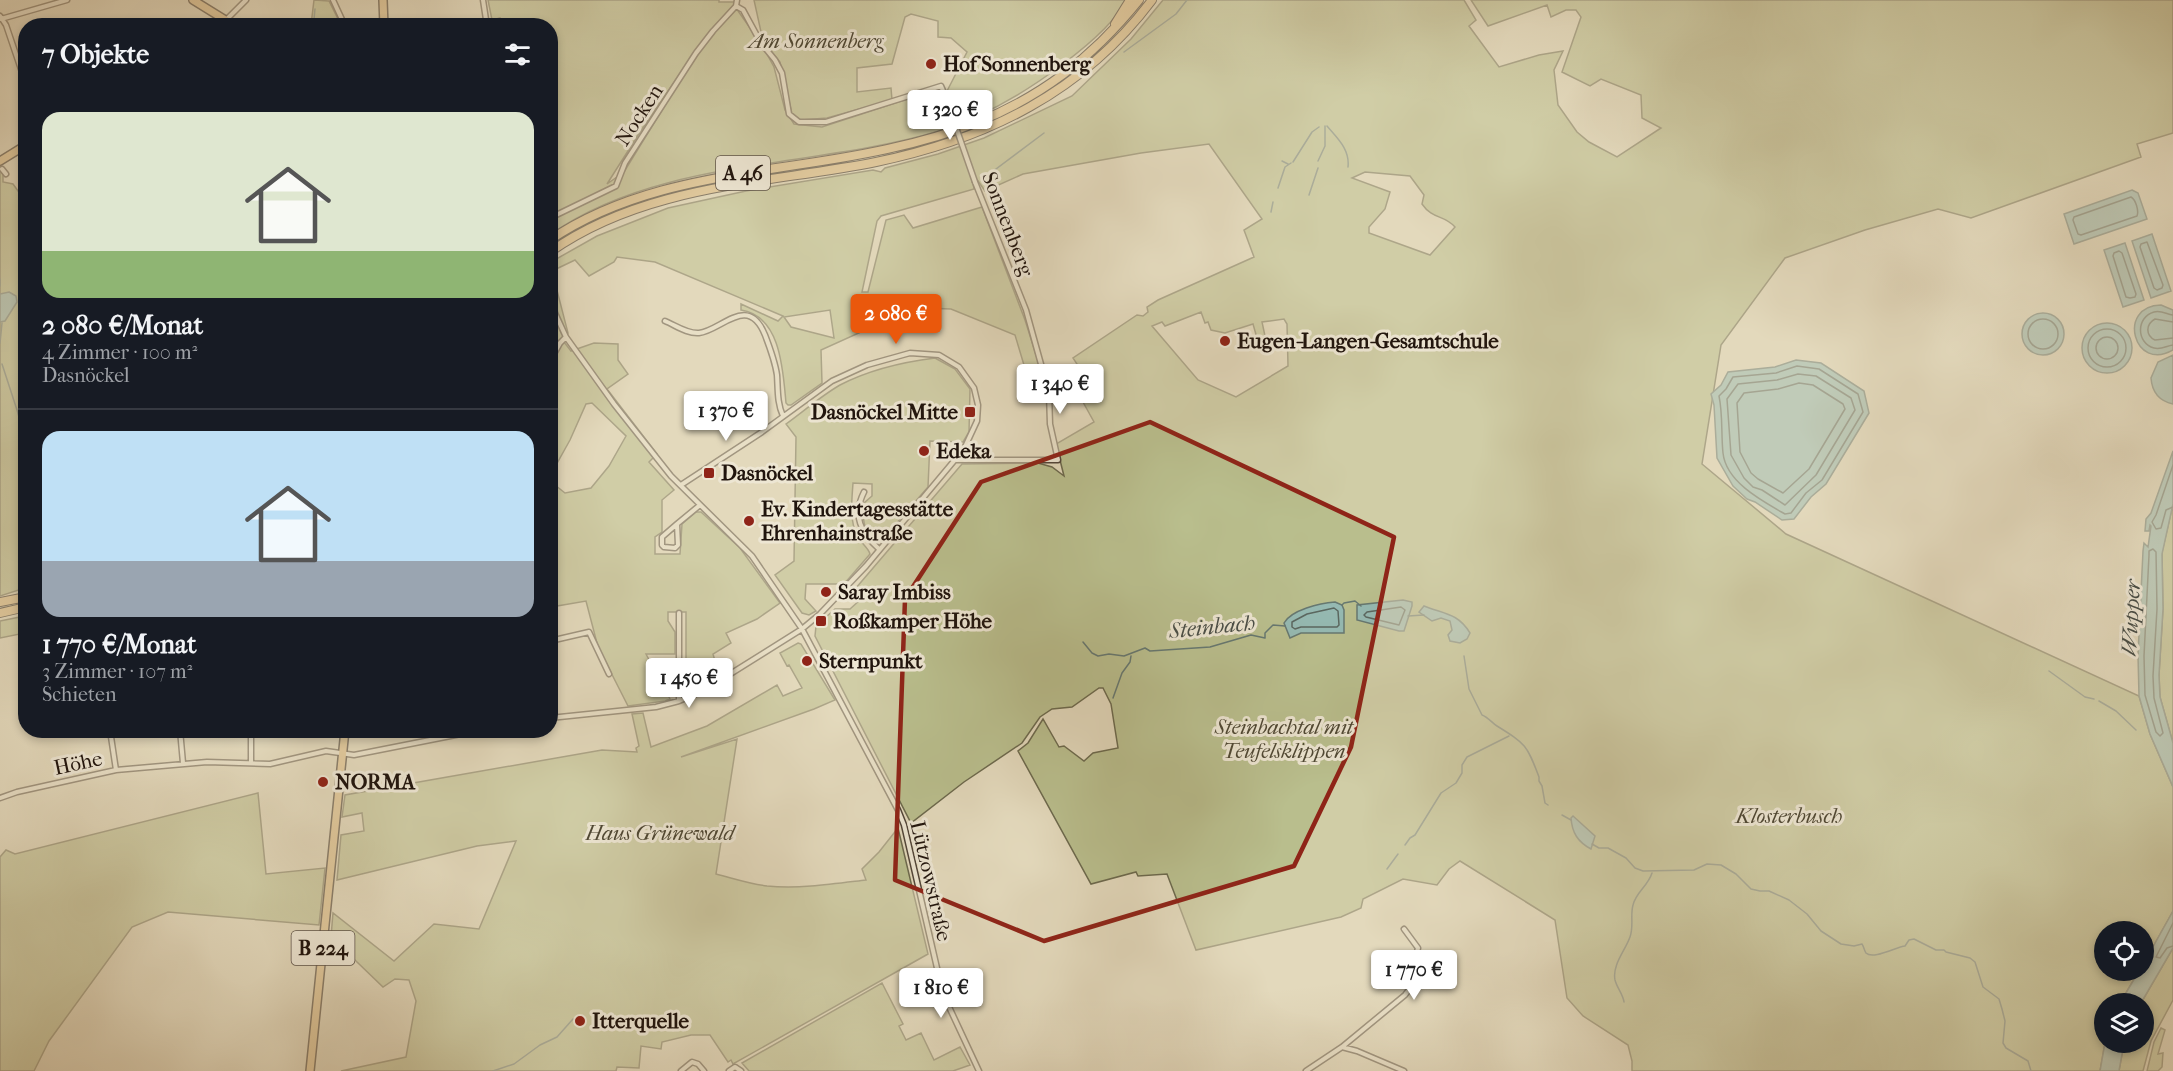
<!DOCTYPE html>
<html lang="de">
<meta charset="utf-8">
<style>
:root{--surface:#171b24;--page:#242831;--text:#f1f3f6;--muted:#9ea1a6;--line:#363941;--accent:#ea580c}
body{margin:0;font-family:"IM FELL French Canon",serif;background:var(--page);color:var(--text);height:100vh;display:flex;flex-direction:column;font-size:22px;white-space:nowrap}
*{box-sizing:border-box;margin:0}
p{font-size:20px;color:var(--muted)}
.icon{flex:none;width:33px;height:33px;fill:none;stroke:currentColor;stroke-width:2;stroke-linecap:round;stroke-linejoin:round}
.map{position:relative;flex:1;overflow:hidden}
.sheet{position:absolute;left:18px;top:18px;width:540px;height:720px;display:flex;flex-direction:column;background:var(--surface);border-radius:24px;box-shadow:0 3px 9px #0003}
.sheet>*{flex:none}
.tools{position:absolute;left:2094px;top:921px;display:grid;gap:12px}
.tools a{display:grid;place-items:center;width:60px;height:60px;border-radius:50%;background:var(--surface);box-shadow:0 3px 9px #0003;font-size:30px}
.price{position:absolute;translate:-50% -51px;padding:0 14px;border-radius:6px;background:#fff;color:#222;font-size:20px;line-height:39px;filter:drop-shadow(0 2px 3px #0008)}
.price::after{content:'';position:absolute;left:50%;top:36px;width:18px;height:14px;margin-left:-9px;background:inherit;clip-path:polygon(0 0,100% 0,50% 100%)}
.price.on{background:var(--accent);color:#fff}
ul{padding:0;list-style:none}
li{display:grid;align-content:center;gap:12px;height:318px;padding:0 24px}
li+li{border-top:2px solid var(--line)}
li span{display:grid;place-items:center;height:186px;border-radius:18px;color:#555}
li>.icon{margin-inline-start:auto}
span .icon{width:108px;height:108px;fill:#fffc;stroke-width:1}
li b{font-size:26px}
h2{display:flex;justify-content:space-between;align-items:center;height:72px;padding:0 24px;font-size:26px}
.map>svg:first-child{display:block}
.green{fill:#b9be8d;stroke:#6c694d;stroke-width:1.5;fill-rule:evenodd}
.water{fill:#95bab3;stroke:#667871;stroke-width:1.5}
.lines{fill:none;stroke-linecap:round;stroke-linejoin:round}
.shore{stroke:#5a6760;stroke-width:1.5}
.stream{stroke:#667871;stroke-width:1.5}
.street-casing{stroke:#514539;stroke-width:7}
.primary-casing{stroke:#20140d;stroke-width:10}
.highway-casing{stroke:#20140d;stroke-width:10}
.street{stroke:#ede6d3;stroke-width:4}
.primary{stroke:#e2bc7e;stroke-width:7}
.highway{stroke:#e2bc7e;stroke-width:8}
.street-bridge-casing{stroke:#514539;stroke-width:7;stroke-linecap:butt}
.street-bridge{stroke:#ede6d3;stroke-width:4}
.marked{fill:none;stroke:#8f2418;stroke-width:4.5;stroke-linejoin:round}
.poi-dot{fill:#8f2418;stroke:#ede6d3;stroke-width:2}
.labels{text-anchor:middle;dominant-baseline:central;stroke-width:6;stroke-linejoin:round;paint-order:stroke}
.shield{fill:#ede6d3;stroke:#5e5348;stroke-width:1.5}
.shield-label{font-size:20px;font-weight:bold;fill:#20140d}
.park-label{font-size:21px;font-style:italic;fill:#4e4733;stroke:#ede6d3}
.poi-label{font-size:21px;font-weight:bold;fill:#20140d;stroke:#ede6d3;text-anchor:start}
.street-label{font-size:21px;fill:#20140d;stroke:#ede6d3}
.water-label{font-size:22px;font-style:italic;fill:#494e47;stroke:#ede6d3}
</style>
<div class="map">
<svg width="2173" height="1071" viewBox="0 0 2173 1071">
<rect width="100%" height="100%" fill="#e3d9bc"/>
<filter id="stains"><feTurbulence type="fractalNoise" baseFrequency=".00333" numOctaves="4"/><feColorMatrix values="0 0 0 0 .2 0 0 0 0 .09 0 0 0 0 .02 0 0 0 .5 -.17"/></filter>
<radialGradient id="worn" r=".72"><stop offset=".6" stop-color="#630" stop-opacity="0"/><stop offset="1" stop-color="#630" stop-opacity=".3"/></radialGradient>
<path class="green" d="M314 0 329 1 341 25H311Z
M488 0H719V2H736L697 49 640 132 607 184 624 172 697 53 714 31 736 8 762 45 774 67 785 110 794 124 822 127 929 92 946 93 967 52 951 38 938 37V21L911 14 905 17 892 64 857 68V92L891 88 892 100 827 118 801 120 792 114 780 62 763 41 754 0H1126C1115 24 1083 49 1063 64 1026 92 983 117 939 131 813 169 662 157 551 234L550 26 502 25 500 18 492 20Z
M1163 0H1464L1476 20 1469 26 1499 67 1539 55 1563 51 1554 70 1558 105 1577 132 1589 142 1617 157 1661 128 1642 118 1641 95 1601 79 1590 86 1562 72 1581 17 1576 10H1566L1551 17 1547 5 1488 26 1471 0H2173V133L2137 144 2141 157 1971 218 1938 209 1865 230 1785 258 1721 345 1702 464 1786 534 2139 696 2150 734 2173 787V911L2144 963V932H2104V970L2139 971 2120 1003 2104 1004 2105 1043 2100 1071H1632V1061L1628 1045 1583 1016 1567 998 1555 920 1460 861 1449 869 1437 885 1403 879 1363 899 1361 908 1341 917 1196 950 1167 874 1138 876 1136 872 1091 884 1018 751 1028 743 1043 719 1059 747 1064 746 1084 761 1093 753 1118 748 1111 704 1103 688H1099L1072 707 1052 709 1040 717 1022 743 964 782 911 823 815 636 816 626 835 609H850L861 599 850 595 962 464 1038 463 1052 467 1064 476 1056 444 1094 422 1078 393 1090 384 1073 358 1137 315 1143 316 1148 312 1147 307 1158 300 1254 257 1244 230 1262 219 1209 144 1141 153 1023 174 985 191 978 181 973 183 974 189 881 216 877 221 862 292H868L886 220 904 215 913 228 982 207 1025 320 1044 380 1033 395 1015 335 951 309 867 306 861 332 821 350 822 383 791 405H788L786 403C783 371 781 316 741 310V304L778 321 783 316 655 262 617 257 614 262 589 276 575 260 552 271 568 333 557 345 551 359V262L597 236 668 208 746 191 873 170 881 172 885 168 938 154 984 138 1072 96 1131 39ZM1365 172 1410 176 1424 195 1422 204C1433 220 1443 214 1455 227L1430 255 1369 233V227L1385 209 1390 192 1352 178ZM830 310 834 338 791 327 784 317ZM1201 312 1205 323 1208 322 1211 330 1225 333 1253 324 1257 338 1265 336 1262 322 1284 319 1287 324 1288 366 1236 397 1198 380 1152 326 1162 322 1165 326Z
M0 169 3 174V182L13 184 26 202V367L19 373 26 380 24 399 26 403 25 588 0 596Z
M564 342 571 351 594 343 618 344V360L628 374 607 389 657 454 649 462 674 490 662 500V532L655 537V554H680L682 524 696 512H701L740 548 780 603 757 619 726 633 731 643 713 654 718 672 691 687 686 686V612H668V621L675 632V654H646L670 699 665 701 628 706 598 647 586 601 551 607 550 481 565 493 591 488 609 466 626 436 592 403 586 404 570 440 551 474V450L553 444 551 442V410L556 395 551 390C551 371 551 356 564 342Z
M935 358 955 369 970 389 969 432 963 442 930 441 928 487 881 541H876C863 531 862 518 864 503L872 496V484L853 483C852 499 849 520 857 535 860 543 868 547 870 554L844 584H806L805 599 816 611 809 615 802 613 775 575 794 561 796 437 786 424C804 411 821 396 840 385 869 370 903 362 935 358Z
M2173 504V743L2160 697 2159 675 2163 609 2162 552Z
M25 616V633L0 638V621Z
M798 643 801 644 835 700 814 709 681 757 737 739 716 874C732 878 750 884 767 886 800 889 833 884 866 880L862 869 879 852 898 828 928 954 733 1064 731 1060 728 1062 710 1035H691L662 1042 661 1049 641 1046 639 1068 617 1067 616 1071H341L406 1057 416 1001 409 980 395 979 383 987 331 937 333 913 394 961 434 924 479 929 516 841 477 846 337 880 341 835 364 831 362 813 342 817 345 795 602 750 637 752 636 748 639 746 632 714 643 713 651 747 707 726 777 685 783 696 802 688 789 665 787 666 780 653Z
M258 793 266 874 325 868 319 925 168 912 132 927 49 1041 34 1071H0V857L6 850 15 854Z
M2173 948V1000L2151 1041 2143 1071H2119L2124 1043 2144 1042V1004L2141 1003Z
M882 983 903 1024 899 1026 906 1040 921 1033 934 1060 960 1047 970 1065 953 1071H749L742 1063Z
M2161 1028 2165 1030 2158 1054 2163 1053 2162 1067 2158 1071H2147L2154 1042Z"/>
<path class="water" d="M2132 190 2138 193 2147 219 2074 244 2064 214Z
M2152 234 2171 291 2151 298 2132 241Z
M2125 243 2144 300 2123 307 2104 250Z
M9 292 16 296 17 302 5 321 0 322V294Z
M2161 305 2173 310V350C2134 373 2116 306 2161 305Z
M2022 334a21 21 0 1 1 42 0a21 21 0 1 1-42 0Z
M2082 348a25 25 0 1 1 50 0a25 25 0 1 1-50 0Z
M2173 355V404C2159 401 2152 392 2151 378L2158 362Z
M1796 360 1821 363 1864 391 1869 413 1826 484 1811 497 1794 519 1782 520 1755 502 1747 499 1733 486 1717 458 1714 405 1711 394 1721 385 1728 372 1775 367Z
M2173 451V504L2162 554 2163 609 2159 675 2160 697 2173 743V787L2150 734 2139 696 2138 655 2143 551 2144 543 2148 547 2151 526 2150 525 2149 531H2145L2146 519 2151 513Z
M1403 600 1412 602V606L1404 631H1399L1357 620V605Z
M1335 602 1342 605 1344 610V633H1301L1290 638 1284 623C1291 610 1320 603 1335 602Z
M1424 606C1444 614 1458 613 1470 633L1467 639 1460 643 1450 641 1448 635 1452 630 1450 621 1441 618 1432 621 1419 612Z
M1573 816 1595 836 1591 849C1578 842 1572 833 1571 818Z
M2173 911V948L2141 1003H2120L2139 971 2144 970V963Z
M2105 1043H2124L2119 1071H2100Z"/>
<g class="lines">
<path class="shore" d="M2131 197C2136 200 2139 211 2137 216L2081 235 2078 234 2073 220 2074 217Z
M2147 242 2163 285 2162 288 2157 290 2154 288 2140 247 2141 244Z
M2119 251 2122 253 2136 294 2135 297 2130 298 2126 297 2113 256 2114 253Z
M2173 315C2166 314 2161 310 2154 312 2136 317 2136 343 2154 348 2161 350 2166 346 2173 345
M2028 334a15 15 0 1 1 30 0a15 15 0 1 1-30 0Z
M2173 322 2155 319C2146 324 2145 335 2155 340L2173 338
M2088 348a19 19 0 1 1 38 0a19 19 0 1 1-38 0Z
M2096 348a11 11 0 1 1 22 0a11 11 0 1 1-22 0Z
M1797 366 1819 369 1858 394 1863 412 1822 480 1806 493 1791 513 1785 514C1762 501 1726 482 1723 453 1721 434 1723 415 1719 396L1726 389 1733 377 1776 373Z
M1798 374 1816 376 1851 398 1855 410 1816 475 1785 505 1762 490 1753 487 1744 478 1731 455 1727 399 1738 384 1777 380Z
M1799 383 1813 385 1843 404 1845 409 1809 469 1783 493 1758 479 1751 473 1740 452 1737 403 1744 393 1778 389Z
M2173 465 2156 515 2152 522 2156 529 2161 528 2166 510 2173 507
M2153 549 2156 552 2157 609 2153 676 2154 698 2163 733 2160 736 2156 732 2145 695 2144 656 2149 555V551Z
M1401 607 1405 610 1399 625 1366 617 1364 615 1367 612Z
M1334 608 1338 611 1339 625 1337 627H1301L1295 629 1292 627V622L1307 614Z
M2173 923 2156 957 2160 958 2167 948 2173 946"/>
<path class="stream" d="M314 19 315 9
M314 23 315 26
M1124 52 1176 14 1187 0
M1327 126C1337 138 1350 149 1348 167
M1282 161 1288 164
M1318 161 1325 146V126
M1293 162 1312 132 1319 127
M984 178 1044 133
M1278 188 1285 167 1291 163
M1309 195 1318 168
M1271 212 1273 202
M0 279V286
M0 343 2 323
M2 364 17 410 24 434 26 452
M26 457V460
M1342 605 1344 603 1355 601 1361 606
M1408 616 1424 615
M1083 642 1092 653 1098 656 1109 654 1124 656 1145 648 1150 651 1210 647 1251 635 1265 638V633L1273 625 1285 626
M1464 656 1469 689 1482 715C1488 717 1492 723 1497 726 1526 744 1527 745 1539 777V781L1542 786 1545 803 1548 805
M2049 671 2085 697 2094 699
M1113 698 1122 673 1130 662 1131 656
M2099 701 2116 711 2136 730
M1562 815 1571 820
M1592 844 1599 848H1608L1626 858 1635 868 1643 871 1694 870 1707 864 1721 865 1736 874 1751 889 1760 891H1769L1789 900 1807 914 1821 931 1841 944 1854 946 1862 944C1864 947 1864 950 1866 953 1873 960 1896 947 1905 946L1909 940 1914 939 1936 950H1944L1946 952 1970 958 1975 962 1983 987 1999 999 2002 1009 2005 1021 2003 1043 2006 1048 2028 1061 2031 1071
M1405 845 1410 838 1415 835 1441 793 1456 783 1462 773V765L1467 757 1509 736
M1387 869 1398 854
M1624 1002C1623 994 1617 988 1615 980 1612 965 1625 951 1630 937 1634 926 1630 916 1633 905 1636 892 1648 886 1652 873
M493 1071 514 1064 540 1045 557 1037 573 1019 580 1021"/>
<defs>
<path id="street" d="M333 0 345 26
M483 0 487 26
M736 6 743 10 761 43 775 60 782 73 789 114 799 122H826L941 86 944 93
M0 16 6 25 26 84
M1 19 67 0
M226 20 246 0
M2 169 6 174
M550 218 616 186 625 163 696 53 713 31 736 6 737 0
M550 288 555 313 566 337 614 404 671 476 752 556 802 629 898 810 904 825 943 994 979 1071
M665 321C675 325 687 334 699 333 721 331 748 293 765 335 770 348 775 361 777 375 778 389 777 403 783 416
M550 361 560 343 566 337
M956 460H1058L1050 424 1049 393 1026 310 975 182
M864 492C852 516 861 533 879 549
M677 524 662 537V545L664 547 675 548 678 545 677 524 700 505
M679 613V701
M550 641 589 632 609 674
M550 718 656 707 679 701 703 691 802 629 820 614 866 566 964 449 977 421 978 405 974 388 959 367 939 355 910 353 867 365 832 381 762 432 681 485
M110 730 116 770
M180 730 183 763
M251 730V763
M0 798 17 792 116 770 207 762 270 764 326 751 354 755 481 730
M1342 1047 1357 1051 1404 1071
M681 1071 692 1062 698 1064 704 1071
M729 1071 735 1067 741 1071
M1306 1071 1342 1047 1405 995 1413 984V968L1418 948 1404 929"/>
<path id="primary" d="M193 0 235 26
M383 0 384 26
M0 161 26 145
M310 1071 345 730"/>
<path id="highway" d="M1115 24 1130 0
M550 240C619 193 703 179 783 167 930 146 1041 122 1139 0
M550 252C646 184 766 184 876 162 987 139 1083 92 1152 0
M0 602 26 597
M0 613 26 607"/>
</defs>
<use href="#street" class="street-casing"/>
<use href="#primary" class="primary-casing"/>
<use href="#highway" class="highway-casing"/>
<use href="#street" class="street"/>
<use href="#primary" class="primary"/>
<use href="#highway" class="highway"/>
<defs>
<path id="street-bridge" d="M944 93 975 182"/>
</defs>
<use href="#street-bridge" class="street-bridge-casing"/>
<use href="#street-bridge" class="street-bridge"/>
</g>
<path d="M0 0H2173V1071H0ZM1150 422 1394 537 1351 747 1294 866 1044 941 895 880 905 599 981 482Z" fill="#e3d9bc" fill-opacity=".55" fill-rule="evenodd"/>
<path class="marked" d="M1150 422 1394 537 1351 747 1294 866 1044 941 895 880 905 599 981 482Z"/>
<g class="poi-dot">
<circle cx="931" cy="64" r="6"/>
<circle cx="1225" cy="341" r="6"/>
<rect x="964" y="406" width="12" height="12" rx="3"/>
<circle cx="924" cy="451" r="6"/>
<rect x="703" y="467" width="12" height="12" rx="3"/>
<circle cx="749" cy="521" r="6"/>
<circle cx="826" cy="592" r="6"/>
<rect x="815" y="615" width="12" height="12" rx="3"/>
<circle cx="807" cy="661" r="6"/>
<circle cx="323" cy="782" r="6"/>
<circle cx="580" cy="1021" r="6"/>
</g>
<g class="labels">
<g class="shield">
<rect x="716" y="156" width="54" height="34" rx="4.5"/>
<rect x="291.5" y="931" width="63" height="34" rx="4.5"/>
</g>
<g class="shield-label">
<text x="743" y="173">A 46</text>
<text x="323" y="948">B 224</text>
</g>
<g class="park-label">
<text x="816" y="41">Am Sonnenberg</text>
<text x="1284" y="727">Steinbachtal mit<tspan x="1284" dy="24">Teufelsklippen</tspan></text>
<text x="1789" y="816">Klosterbusch</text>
<text x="660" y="833">Haus Grünewald</text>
</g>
<g class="poi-label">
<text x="943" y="64">Hof Sonnenberg</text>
<text x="1237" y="341">Eugen-Langen-Gesamtschule</text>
<text x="958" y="412" text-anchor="end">Dasnöckel Mitte</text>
<text x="936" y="451">Edeka</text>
<text x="721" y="473">Dasnöckel</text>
<text x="761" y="509">Ev. Kindertagesstätte<tspan x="761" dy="24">Ehrenhainstraße</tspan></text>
<text x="838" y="592">Saray Imbiss</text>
<text x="833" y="621">Roßkamper Höhe</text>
<text x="819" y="661">Sternpunkt</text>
<text x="335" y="782">NORMA</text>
<text x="592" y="1021">Itterquelle</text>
</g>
<g class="street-label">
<text transform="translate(639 115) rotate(-57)">Nocken</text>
<text transform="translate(1008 224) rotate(69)">Sonnenberg</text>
<text transform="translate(78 763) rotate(-12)">Höhe</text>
<text transform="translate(931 881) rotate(77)">Lützowstraße</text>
</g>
<g class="water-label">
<text transform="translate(2131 618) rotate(-87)">Wupper</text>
<text transform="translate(1212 627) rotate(-6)">Steinbach</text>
</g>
</g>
<rect width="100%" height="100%" filter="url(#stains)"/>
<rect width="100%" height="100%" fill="url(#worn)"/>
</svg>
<div class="tools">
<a><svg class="icon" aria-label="locate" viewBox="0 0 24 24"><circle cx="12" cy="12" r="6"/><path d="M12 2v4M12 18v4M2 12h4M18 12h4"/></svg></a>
<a><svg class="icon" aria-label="layers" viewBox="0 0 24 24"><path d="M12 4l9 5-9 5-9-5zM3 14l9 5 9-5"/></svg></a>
</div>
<b class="price" style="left:950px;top:141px">1 320 €</b>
<b class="price on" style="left:896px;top:345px">2 080 €</b>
<b class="price" style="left:1060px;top:415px">1 340 €</b>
<b class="price" style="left:726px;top:442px">1 370 €</b>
<b class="price" style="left:689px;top:709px">1 450 €</b>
<b class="price" style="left:1414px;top:1001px">1 770 €</b>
<b class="price" style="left:941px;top:1019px">1 810 €</b>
<section class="sheet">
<h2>7 Objekte<svg class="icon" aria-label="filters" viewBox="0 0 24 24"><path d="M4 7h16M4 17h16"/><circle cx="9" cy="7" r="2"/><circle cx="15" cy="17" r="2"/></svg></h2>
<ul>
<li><span style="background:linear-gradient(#dfe7d0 75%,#8fb573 0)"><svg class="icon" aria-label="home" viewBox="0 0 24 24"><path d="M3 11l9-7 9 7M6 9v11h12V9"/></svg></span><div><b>2 080 €/Monat</b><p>4 Zimmer · 100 m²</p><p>Dasnöckel</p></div></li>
<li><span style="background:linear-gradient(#bfe0f5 70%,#9aa5b1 0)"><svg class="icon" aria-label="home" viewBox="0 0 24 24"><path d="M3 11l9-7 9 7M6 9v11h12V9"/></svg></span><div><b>1 770 €/Monat</b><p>3 Zimmer · 107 m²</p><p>Schieten</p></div></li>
</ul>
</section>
</div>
